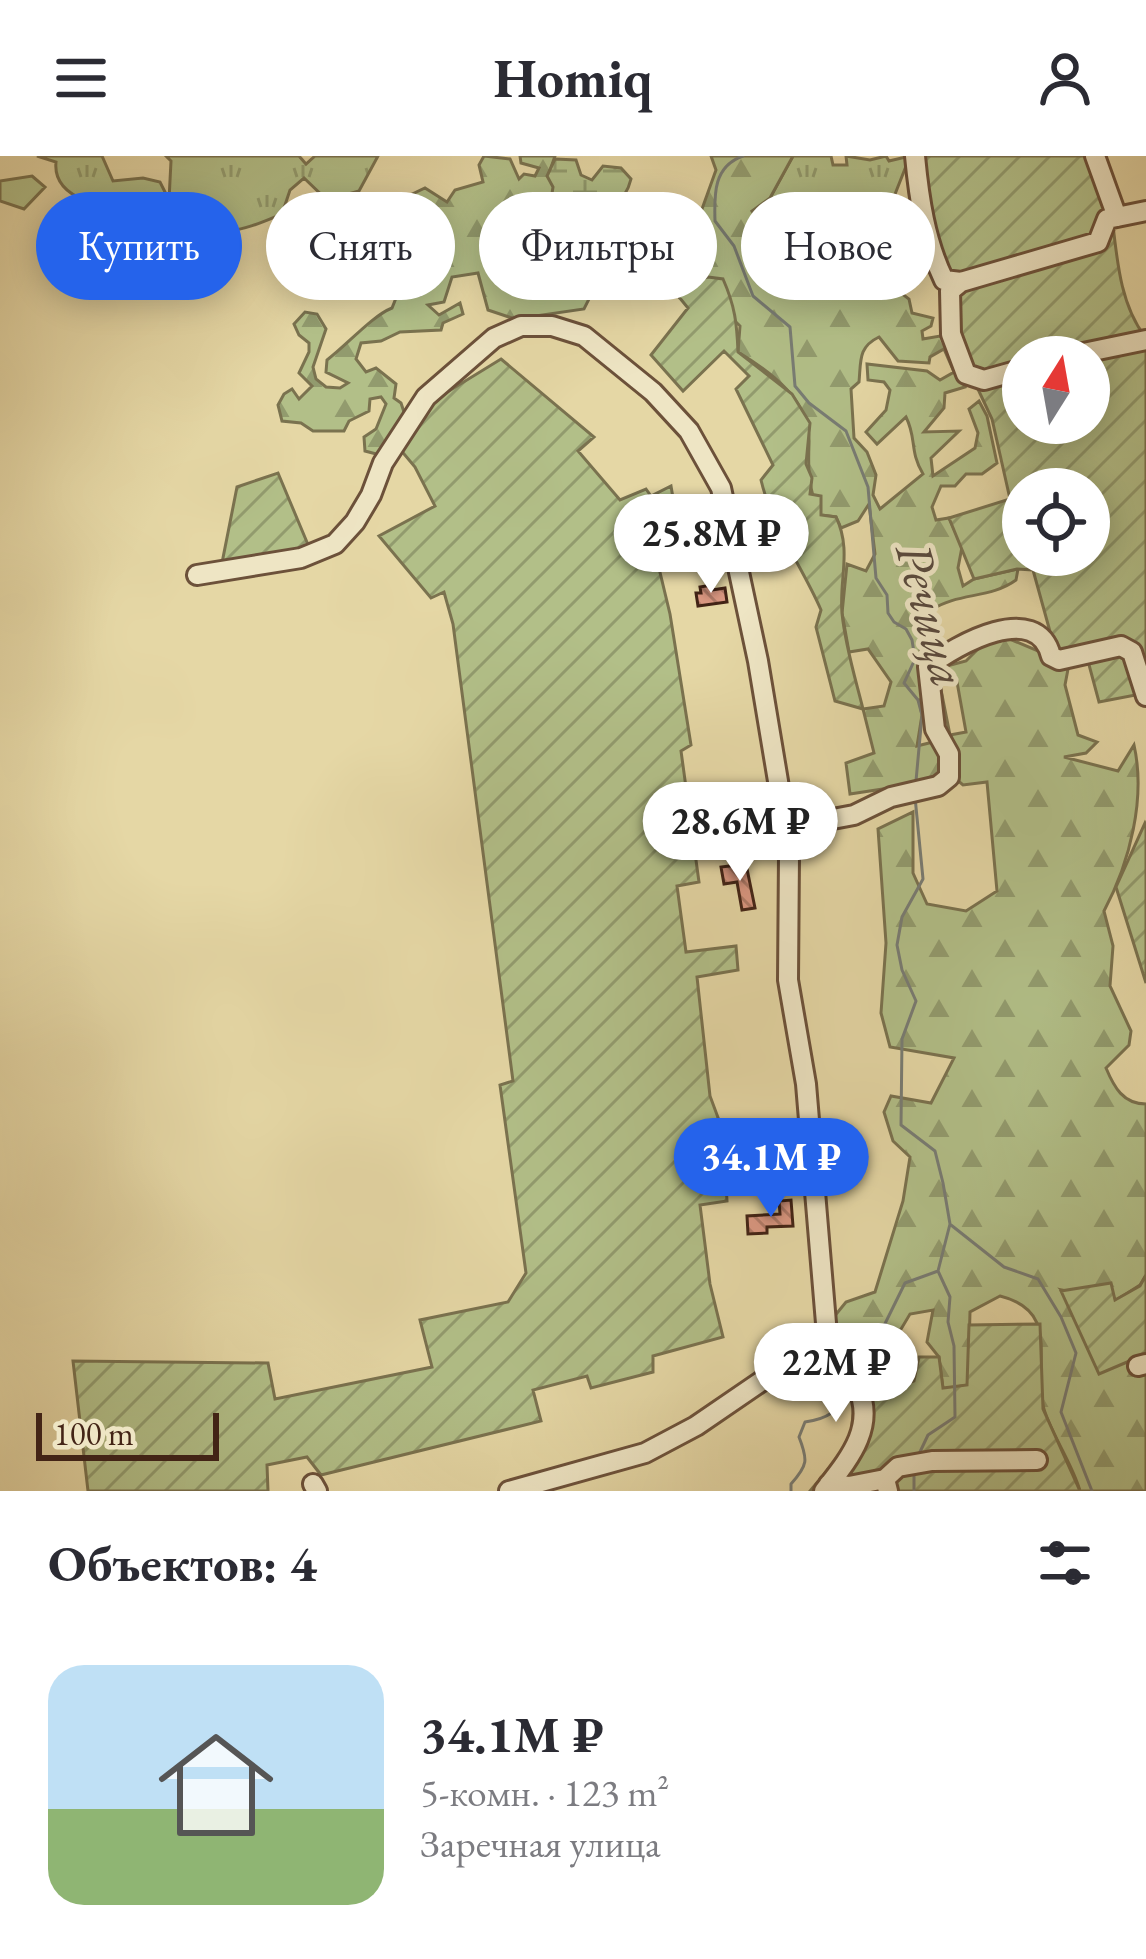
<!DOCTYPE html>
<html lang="ru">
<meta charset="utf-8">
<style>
:root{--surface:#fff;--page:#f7f7f7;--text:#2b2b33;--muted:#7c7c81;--line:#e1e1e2;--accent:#2563eb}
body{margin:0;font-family:"EB Garamond",serif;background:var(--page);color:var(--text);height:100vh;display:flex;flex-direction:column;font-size:45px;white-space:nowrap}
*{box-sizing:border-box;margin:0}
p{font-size:39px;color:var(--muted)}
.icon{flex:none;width:66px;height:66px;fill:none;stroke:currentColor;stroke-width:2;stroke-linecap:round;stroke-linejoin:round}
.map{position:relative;height:1335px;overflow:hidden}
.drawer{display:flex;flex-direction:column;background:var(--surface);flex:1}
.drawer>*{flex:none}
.top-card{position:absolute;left:36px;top:36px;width:1074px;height:108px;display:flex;gap:24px}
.needle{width:78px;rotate:11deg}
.buttons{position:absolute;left:1002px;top:180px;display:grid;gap:24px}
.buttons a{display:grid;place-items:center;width:108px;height:108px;border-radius:50%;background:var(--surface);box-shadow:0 6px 30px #0003;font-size:60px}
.scale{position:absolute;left:36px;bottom:30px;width:183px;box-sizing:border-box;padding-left:12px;border:6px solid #432416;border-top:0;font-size:33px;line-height:42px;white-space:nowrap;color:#432416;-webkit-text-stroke:9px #eee5c4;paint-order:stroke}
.price{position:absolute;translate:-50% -102px;padding:0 27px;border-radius:42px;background:#fff;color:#222;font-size:39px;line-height:78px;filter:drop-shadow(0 3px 6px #0008)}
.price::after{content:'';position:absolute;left:50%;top:72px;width:36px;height:27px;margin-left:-18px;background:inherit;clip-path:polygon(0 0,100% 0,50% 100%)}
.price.active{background:var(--accent);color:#fff}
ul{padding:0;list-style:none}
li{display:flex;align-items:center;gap:36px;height:300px;padding:0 48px}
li+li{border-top:3px solid var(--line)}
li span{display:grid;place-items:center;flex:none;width:336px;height:240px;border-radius:36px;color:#555}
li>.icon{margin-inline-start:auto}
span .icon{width:144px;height:144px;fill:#fffc;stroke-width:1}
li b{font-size:51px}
h2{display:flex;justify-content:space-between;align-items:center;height:144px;padding:0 48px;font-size:51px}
.chip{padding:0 42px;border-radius:54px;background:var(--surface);box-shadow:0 6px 30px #0003;font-size:42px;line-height:108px}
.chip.active{background:var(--accent);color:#fff}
header{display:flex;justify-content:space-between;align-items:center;height:156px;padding:0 48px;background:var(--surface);font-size:54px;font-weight:700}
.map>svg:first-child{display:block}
.grass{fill:url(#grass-tufts);stroke:#7a724f;stroke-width:3}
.forest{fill:url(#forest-firs);stroke:#7a724f;stroke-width:3;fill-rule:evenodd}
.wetland{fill:url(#wetland-marsh);stroke:#7a724f;stroke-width:3}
.garden{fill:url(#garden-furrows);stroke:#7a724f;stroke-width:3;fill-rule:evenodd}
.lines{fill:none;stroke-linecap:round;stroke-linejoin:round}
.stream{stroke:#787c74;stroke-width:3}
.building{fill:url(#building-back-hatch);stroke:#432416;stroke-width:3}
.minor-casing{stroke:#6c513a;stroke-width:24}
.minor{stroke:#eee5c4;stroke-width:18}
.labels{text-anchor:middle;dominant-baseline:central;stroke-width:10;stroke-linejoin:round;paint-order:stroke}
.water-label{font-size:51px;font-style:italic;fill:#59493d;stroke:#eee5c4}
</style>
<header><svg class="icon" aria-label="menu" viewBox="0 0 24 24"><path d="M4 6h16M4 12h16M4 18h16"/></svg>Homiq<svg class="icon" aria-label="person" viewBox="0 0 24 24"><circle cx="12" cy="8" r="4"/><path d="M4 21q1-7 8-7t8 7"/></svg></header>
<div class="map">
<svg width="1146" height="1335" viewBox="0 0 1146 1335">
<defs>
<pattern id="grass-tufts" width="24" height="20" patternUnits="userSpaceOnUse" patternTransform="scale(3)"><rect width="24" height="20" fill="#b2bf88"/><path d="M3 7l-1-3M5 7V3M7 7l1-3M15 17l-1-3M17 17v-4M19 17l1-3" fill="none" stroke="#929b6e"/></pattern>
<pattern id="forest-firs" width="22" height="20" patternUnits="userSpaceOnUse" patternTransform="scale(3)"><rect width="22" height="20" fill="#b2bf88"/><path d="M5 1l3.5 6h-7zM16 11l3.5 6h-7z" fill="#929b6e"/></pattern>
<pattern id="wetland-marsh" width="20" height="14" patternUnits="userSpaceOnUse" patternTransform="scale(3)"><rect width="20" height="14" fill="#b2bf88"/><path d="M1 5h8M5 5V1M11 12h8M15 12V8" fill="none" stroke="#929b6e"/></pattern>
<pattern id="garden-furrows" width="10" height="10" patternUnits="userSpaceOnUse" patternTransform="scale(3)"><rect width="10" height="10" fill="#b2bf88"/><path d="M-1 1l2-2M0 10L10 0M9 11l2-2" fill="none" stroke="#929b6e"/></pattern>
<pattern id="building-back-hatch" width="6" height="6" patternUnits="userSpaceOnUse" patternTransform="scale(3)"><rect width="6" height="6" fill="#db9882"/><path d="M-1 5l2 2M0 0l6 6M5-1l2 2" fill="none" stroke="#b37c69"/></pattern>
</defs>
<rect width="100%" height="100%" fill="#e5d7a5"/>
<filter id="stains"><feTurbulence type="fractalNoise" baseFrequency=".00167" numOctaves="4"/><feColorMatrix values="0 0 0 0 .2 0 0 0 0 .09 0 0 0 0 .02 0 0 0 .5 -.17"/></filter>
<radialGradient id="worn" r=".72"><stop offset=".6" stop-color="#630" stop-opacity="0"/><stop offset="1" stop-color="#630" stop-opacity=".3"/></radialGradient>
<path class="grass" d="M37 0H102L113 25 143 22 160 26 169 44 171 5 166 0H299L306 8 315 0H378L359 35 327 44 304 22 290 34 282 58C265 65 245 74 227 75 210 76 189 65 172 61 138 54 51 55 56 6Z
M793 0H831L833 9H847L846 0 870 4 886 0 889 5 910 0 888 56 863 54 849 69 832 59 836 93 826 101 809 106 807 122C782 99 758 90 751 54L770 42Z"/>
<path class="forest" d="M484 0 510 3 519 23 524 18 535 20 539 12 521 7 520 0H555L548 20 554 31 552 44 532 54 534 85 583 105 584 117 596 129 584 153 515 163 488 154 478 117 452 121 444 146 428 149 439 159 460 147 463 158 443 167 441 174 400 176 381 185 361 187 356 203 366 216 376 212 396 228 394 242 401 247 405 259 380 299 365 295 364 281 376 273 386 248 381 241 370 243 369 255 349 265 344 275H313L301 267 282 265 278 249 284 238 292 233 299 243 312 230 299 217 309 196V187L299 179 294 168 305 156 317 158 326 173 313 211 316 223 326 231 340 232 348 227 326 216 327 204C347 189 372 160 392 152L396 142 386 134C388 115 400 102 404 83 407 68 402 56 406 41L425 32 447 46 455 34 483 26 479 9Z
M711 0H793L770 42 752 55 759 65 755 73 766 91 778 86 796 103 806 121 809 106 826 101 836 93 829 64 832 58 849 69 863 54 875 56 880 71 888 63 898 69 891 77 898 92 901 137 909 143 912 157 933 162 931 170 922 175 923 183 940 180 950 190 965 231 945 237 944 252 924 276 959 275 931 302 933 320 975 292 978 277 969 253 979 245 987 260 997 307 982 318H966L955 330H941L932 351 936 364 949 362 962 391 958 412 963 430 974 423 1018 413 1016 424C990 443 959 436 931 454L930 474 919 486 927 542 919 544 922 559 917 590 933 586 932 535 941 534 950 579 966 576 957 526 931 530 932 514 966 505 983 488 1000 479 1069 508 1065 529 1078 579 1097 586 1086 597 1064 601 1118 615 1134 589C1146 642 1130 706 1104 755L1113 790 1110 830 1131 875 1129 889 1106 912C1114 931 1123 948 1146 948V1119L1140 1129 1115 1145 1062 1134 1133 1201 1146 1198V1335H1080C1073 1308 1047 1271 1043 1249 1034 1202 1060 1155 1000 1140L970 1156 968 1229 943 1233 939 1201 927 1186 933 1154 910 1158 882 1205H848L833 1162 846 1146 875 1136 903 1045 910 1001 893 985 884 956 891 940 931 947 954 902 890 891 881 857 886 787 878 673 913 656V717L927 748 966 755 997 735 987 626 963 629 949 617 935 625 850 638 846 607 874 597 863 553 884 550 891 526 868 493 849 496 842 457 847 408 866 415 875 398 869 348 858 365 841 372 836 361 821 359C808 336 808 313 809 288 811 245 771 216 738 196L740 170 694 125 679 141 659 117 611 110 606 117C588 85 599 60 627 40L635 63 650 65 702 53 716 14ZM879 181 898 205 929 207 930 201 944 193 954 216 940 224 927 215 867 208 868 224 884 226 890 234 886 254 866 276 877 288 906 261C917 283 909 294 923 318L880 353 873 339 876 319 867 296 854 282 851 233 859 226C861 205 858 191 879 181Z
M32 20 45 31 24 53 0 45V25Z"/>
<path class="wetland" d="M555 3 576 4 581 19 592 24 603 10 621 12 631 23C625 49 605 53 598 77H583L553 91 534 85 519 62 551 44 553 31 547 20Z"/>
<path class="garden" d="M919 0H1101C1119 58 1108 134 1146 182V537L1099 546 1088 505 1069 508 1054 490 1033 414 1017 413 974 423 949 362 1010 343 992 263 969 214ZM1023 201H1089V267H1023ZM1023 333H1089V399H1023Z
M708 121 723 123C735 150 737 168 738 196L792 238 810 267 806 308 812 322 810 338 821 340V359L836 361C852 394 839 423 842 457 845 489 855 521 863 553L835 545 816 471 821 454C802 410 772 371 761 324L773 309 736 233 749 220 724 195 683 235 651 199 688 152 679 141 694 125Z
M501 203 594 281 578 295 620 344 646 333 651 340 671 330 682 396 658 408 670 458 691 589 681 595 699 726 677 730 686 796 736 790 738 814 697 821 710 940 723 975 727 1045 700 1049 710 1128 723 1181 653 1200V1216L591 1232 587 1220 533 1234 541 1265 321 1319 307 1301 267 1309 268 1335H88L73 1205 268 1207 275 1243 432 1211 420 1164 508 1146 526 1117 500 929 513 925 453 468 444 436 431 442 379 380 435 350 415 311 399 292 431 246Z
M278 317 309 391 222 407 237 331Z
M1145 667 1146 669V827L1116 731Z
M1146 1119V1198L1099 1218 1061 1135 1111 1127 1115 1144 1140 1130Z
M1040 1168 1043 1253 1080 1335H810L850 1287 854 1249 914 1225 919 1201H939L943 1232 967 1229 969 1169Z"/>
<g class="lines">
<path class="stream" d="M743 0C714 10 714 37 715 65L734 90 753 140 790 171 795 230 809 247 846 275 868 331 876 422 887 439 888 457 894 466 906 473 912 484 915 503 904 527 918 544 922 559 916 625
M915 641 923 723 902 761 897 789 902 814 916 845 902 883 901 969 935 995 943 1027 950 1068 938 1115 950 1141 948 1166 954 1190 955 1261 928 1279 919 1298
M951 1069 1004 1111 1038 1123 1061 1161 1076 1197 1061 1256 1092 1335
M857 1214 874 1190 905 1127 938 1115
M914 1319V1335
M791 1335V1328C808 1309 808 1304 799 1281L805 1266C827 1263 840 1255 849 1234"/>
</g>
<path class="building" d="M712 429V434L725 432 727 446 698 450 696 437H701L700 431Z
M746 708 755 752 742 754 737 726 724 728 721 711Z
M785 966 790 1010 770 1012 768 991 775 990 772 968Z
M791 1044 793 1070 767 1071V1077L748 1078 747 1060 780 1058 779 1045Z"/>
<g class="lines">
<defs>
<path id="minor" d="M915 0C919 42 925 85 944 124L961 126
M1095 0 1117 61
M1064 201 1146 184
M1023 213 984 224 966 218 951 178 950 135 961 126 1098 86 1107 63 1146 55
M197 419 301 402 335 388 355 366 371 339 383 307 426 241 494 182 521 170H552L584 180 653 236 689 275 721 332 758 505 778 625 789 699 788 824 806 928 828 1191C836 1205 851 1216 857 1230 877 1271 848 1304 824 1335
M785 672 854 659 891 641 938 630 949 621V598L935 573 928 511C957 488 1037 444 1051 500L1059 504 1121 490 1132 496 1146 540
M1138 1210 1146 1208
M313 1328 317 1335
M829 1328 849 1330 885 1323
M509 1335 645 1297 696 1270 775 1216 837 1205
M888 1335 885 1323 898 1311 932 1305 1037 1304"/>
</defs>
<use href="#minor" class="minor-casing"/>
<use href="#minor" class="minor"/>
</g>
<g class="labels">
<g class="water-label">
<text transform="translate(932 458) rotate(75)">Речица</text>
</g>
</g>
<rect width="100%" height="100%" filter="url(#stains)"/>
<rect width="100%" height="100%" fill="url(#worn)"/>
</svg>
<div class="buttons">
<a><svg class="needle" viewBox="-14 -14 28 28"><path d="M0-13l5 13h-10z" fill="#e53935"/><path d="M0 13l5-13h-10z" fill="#7c7c81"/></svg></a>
<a><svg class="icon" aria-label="locate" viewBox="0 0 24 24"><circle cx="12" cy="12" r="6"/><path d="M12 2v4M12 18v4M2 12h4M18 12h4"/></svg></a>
</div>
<div class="scale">100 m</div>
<b class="price" style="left:711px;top:440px">25.8M ₽</b>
<b class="price" style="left:740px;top:728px">28.6M ₽</b>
<b class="price active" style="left:771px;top:1064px">34.1M ₽</b>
<b class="price" style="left:836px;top:1269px">22M ₽</b>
<div class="top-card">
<a class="chip active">Купить</a>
<a class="chip">Снять</a>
<a class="chip">Фильтры</a>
<a class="chip">Новое</a>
</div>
</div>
<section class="drawer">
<h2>Объектов: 4<svg class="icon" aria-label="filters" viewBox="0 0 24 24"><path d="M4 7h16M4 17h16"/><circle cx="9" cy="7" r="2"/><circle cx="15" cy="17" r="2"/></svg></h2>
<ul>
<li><span style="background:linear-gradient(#bfe0f5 60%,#8fb573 0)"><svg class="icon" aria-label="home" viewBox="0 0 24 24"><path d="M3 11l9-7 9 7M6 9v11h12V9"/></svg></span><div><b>34.1M ₽</b><p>5-комн. · 123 m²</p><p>Заречная улица</p></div></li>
</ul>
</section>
